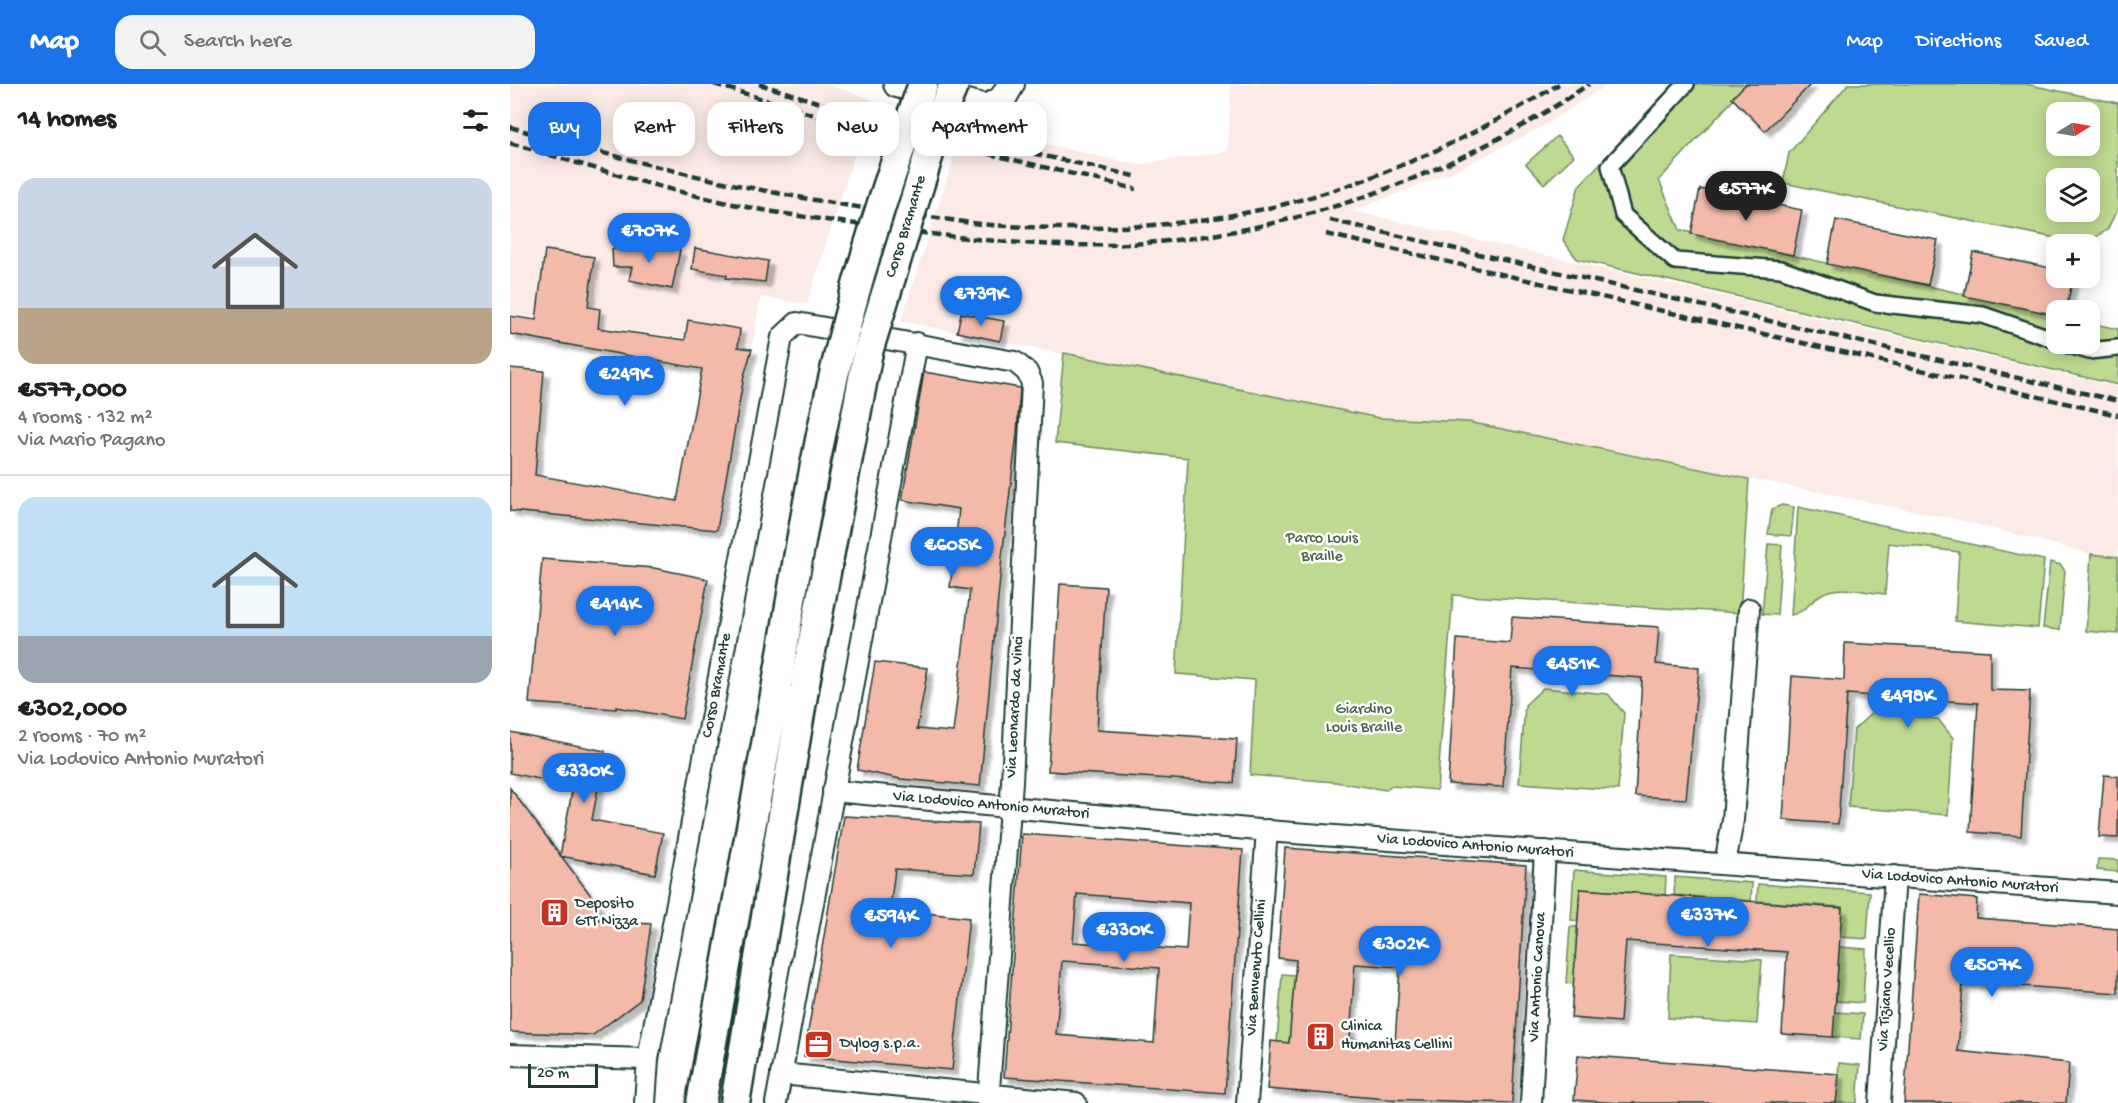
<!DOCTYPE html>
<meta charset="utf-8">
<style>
:root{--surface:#fff;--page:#f2f2f2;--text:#202124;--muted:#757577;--line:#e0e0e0;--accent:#1a73e8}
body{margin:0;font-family:"Gochi Hand",sans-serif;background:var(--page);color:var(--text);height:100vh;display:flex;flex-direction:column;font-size:22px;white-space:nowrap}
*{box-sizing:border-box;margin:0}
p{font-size:20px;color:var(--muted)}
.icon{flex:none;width:33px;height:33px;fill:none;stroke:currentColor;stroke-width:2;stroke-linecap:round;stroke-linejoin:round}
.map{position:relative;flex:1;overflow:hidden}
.side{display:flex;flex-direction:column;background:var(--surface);width:510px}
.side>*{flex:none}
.guide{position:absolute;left:18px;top:18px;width:570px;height:54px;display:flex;gap:12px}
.needle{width:39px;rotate:79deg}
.controls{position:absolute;left:1536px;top:18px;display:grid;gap:12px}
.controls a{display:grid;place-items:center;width:54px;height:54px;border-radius:12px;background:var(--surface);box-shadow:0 3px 15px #0003;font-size:30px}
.scale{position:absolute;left:18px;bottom:15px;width:70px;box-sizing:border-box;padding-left:6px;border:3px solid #1f3d34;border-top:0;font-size:16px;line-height:21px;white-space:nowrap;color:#1f3d34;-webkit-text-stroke:4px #fff;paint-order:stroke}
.price{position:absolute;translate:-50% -51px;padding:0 14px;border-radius:21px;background:var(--accent);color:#fff;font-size:20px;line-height:39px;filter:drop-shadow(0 2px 3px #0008)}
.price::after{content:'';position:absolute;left:50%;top:36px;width:18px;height:14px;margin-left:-9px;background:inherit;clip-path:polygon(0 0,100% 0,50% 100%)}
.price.on{background:#222;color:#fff}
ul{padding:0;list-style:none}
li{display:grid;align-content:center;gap:12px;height:318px;padding:0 18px}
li+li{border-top:2px solid var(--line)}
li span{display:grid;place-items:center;height:186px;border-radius:18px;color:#555}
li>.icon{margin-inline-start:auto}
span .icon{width:108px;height:108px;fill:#fffc;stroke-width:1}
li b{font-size:26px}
h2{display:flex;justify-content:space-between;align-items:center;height:72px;padding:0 18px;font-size:26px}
.chip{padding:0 21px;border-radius:18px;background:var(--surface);box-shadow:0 3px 15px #0003;font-size:21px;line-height:54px}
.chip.on{background:var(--accent);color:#fff}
header{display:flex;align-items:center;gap:36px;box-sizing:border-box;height:84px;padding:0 30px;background:var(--accent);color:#fff}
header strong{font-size:28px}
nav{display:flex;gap:33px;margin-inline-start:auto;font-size:21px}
.search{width:420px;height:54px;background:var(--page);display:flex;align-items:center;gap:15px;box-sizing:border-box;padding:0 21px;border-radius:18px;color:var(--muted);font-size:22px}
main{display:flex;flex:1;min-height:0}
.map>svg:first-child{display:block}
.built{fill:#fbeae6}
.green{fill:#bed990;stroke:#6e8b62;stroke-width:1.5;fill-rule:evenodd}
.building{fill:#f3baaa;stroke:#1f3d34;stroke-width:1.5;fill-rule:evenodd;filter:url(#shadow)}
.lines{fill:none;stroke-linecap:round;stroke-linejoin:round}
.pedestrian-casing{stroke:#1f3d34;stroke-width:20}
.minor-casing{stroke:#1f3d34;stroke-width:24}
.tertiary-casing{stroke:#1f3d34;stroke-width:30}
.secondary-casing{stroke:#1f3d34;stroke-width:33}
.pedestrian{stroke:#fff;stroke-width:15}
.minor{stroke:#fff;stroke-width:20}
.tertiary{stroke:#fff;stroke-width:26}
.secondary{stroke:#fff;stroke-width:28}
.rail{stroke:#1f3d34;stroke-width:4.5;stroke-dasharray:9 4.5;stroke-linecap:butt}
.secondary-bridge-casing{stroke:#1f3d34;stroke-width:33;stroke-linecap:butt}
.secondary-bridge{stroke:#fff;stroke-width:28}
.labels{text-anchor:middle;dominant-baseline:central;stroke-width:5;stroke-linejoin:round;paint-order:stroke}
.street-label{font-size:16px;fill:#1f3d34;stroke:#fff}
.park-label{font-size:16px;fill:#47644b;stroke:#fff}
.poi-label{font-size:16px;fill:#1f3d34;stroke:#fff;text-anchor:start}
</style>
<header>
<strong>Map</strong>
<div class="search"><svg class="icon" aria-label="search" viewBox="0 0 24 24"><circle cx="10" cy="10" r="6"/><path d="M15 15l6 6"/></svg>Search here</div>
<nav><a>Map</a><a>Directions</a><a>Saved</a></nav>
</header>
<main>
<section class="side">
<h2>14 homes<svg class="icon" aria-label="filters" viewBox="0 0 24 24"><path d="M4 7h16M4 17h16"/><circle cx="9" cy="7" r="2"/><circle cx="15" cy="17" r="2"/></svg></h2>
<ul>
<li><span style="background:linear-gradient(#c9d6e8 70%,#b9a48a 0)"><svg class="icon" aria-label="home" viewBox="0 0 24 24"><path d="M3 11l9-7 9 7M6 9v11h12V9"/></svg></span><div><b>€577,000</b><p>4 rooms · 132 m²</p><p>Via Mario Pagano</p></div></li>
<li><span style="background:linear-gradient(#bfe0f5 75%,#9aa5b1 0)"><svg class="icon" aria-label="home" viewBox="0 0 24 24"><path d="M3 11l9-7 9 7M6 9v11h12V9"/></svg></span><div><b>€302,000</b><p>2 rooms · 70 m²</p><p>Via Lodovico Antonio Muratori</p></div></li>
</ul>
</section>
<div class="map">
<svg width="1608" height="1019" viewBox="0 0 1608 1019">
<defs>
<filter id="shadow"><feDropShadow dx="5.5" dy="5.5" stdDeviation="1.5" flood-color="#0004"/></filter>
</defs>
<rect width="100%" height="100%" fill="#fff"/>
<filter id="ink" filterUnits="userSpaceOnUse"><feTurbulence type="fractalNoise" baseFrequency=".0167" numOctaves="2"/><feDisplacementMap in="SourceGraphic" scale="12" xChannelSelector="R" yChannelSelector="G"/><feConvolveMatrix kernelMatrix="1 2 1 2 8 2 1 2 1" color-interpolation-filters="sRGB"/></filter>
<g filter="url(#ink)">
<path class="built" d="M0 0H315L362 15 297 220 251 213 242 263 0 230Z
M721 0H1099L1026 46 940 89 843 127 1608 303V473L1581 470 1454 437 958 338 869 334 391 237 454 42 628 81 718 67Z"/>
<path class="green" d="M1165 0H1238L1149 96 1170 146 1546 231V260H1580V239L1608 245V301L1067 175 1053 156 1069 102Z
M1338 0H1515L1608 19V124L1597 146 1575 160 1273 99 1279 69ZM1546 28H1580V62H1546ZM1546 94H1580V128H1546Z
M1047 52 1064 72 1034 100 1016 80Z
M554 269 869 334 958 338 1239 395 1230 529 943 511 927 706 882 702 876 706 825 698 740 691 745 596 666 590 678 374 545 359Z
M1272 421 1284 423 1281 452 1258 450 1262 425Z
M1288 423 1534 476 1528 544 1445 537 1449 468 1379 459 1375 510C1358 509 1328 500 1312 510 1300 517 1296 528 1281 531Z
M1258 460 1272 461 1267 531 1252 530Z
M1581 470 1608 473V550L1576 547Z
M1540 478 1551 481 1555 487 1550 546 1533 544Z
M1033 604 1098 610 1114 629 1108 706 1009 699 1015 621Z
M1363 628 1428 635 1443 654 1438 731 1338 723 1344 645Z
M1588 775 1608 776V788L1587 786Z
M1064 786 1156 793 1155 811 1070 805 1068 837 1061 836Z
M1165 793 1242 799 1241 817 1164 811Z
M1248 800 1360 808 1357 855 1330 853 1332 823 1247 817Z
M1060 843H1068L1064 900 1056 899Z
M1329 863 1356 865 1353 919 1326 917Z
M1161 870 1252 876 1247 940 1158 934Z
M772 890 785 891 779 959 767 958Z
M1324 928 1353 930 1351 955 1323 953Z
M1329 979 1350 981 1347 1019H1326Z"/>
<path class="building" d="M1236 0H1301L1255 47 1222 14Z
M1190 105 1292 126 1283 171 1181 150Z
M1326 136 1428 156 1418 201 1317 180Z
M128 157 170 166 162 205 119 196 122 183H103L102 165H126Z
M185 164 258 177 255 198 216 194 217 191 182 185Z
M35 166 84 173 78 223 90 225 88 244 175 256 178 236 230 245 228 263 242 265 234 292 207 446 0 427V284L34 287 25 391 167 417 192 285 0 250V232L26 236Z
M1463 168 1546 185V194H1563L1556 226H1546V231L1454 212Z
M451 229 494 237 490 257 447 248Z
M414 288 510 304 507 350 492 473 470 702 391 695 347 686 365 578 418 584 407 645 443 648 460 506 440 503 449 425 392 416Z
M32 475 144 484 198 495 172 635 106 623V625L19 619Z
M550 500 596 503 587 646 727 655 724 699 538 687Z
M1002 533 1149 543 1146 580 1189 584 1176 715 1125 712 1132 594 1002 584 993 703 938 700 947 555 1000 559Z
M1335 559 1480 567V606L1520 607 1511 752 1460 748 1468 619 1337 610 1328 740 1273 736 1282 592 1334 596Z
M0 648 95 667 82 736 153 749 145 790 50 772 63 702 0 689Z
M1594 691 1608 692V754L1589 753Z
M0 704 88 821 89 836 141 840 130 916 83 951 0 948Z
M334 732 469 740 464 790 385 785 380 825 459 834 442 986 294 972Z
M512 750 733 766 715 1009 494 993ZM567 810 679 819 676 866 563 858ZM552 877 649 884 644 959 546 951Z
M775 764 1016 781 1002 1019 878 1015 757 1005 761 957 779 959 786 876 768 874ZM845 880 890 883 885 959 840 955Z
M1070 805 1332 824 1323 953 1272 950 1277 868 1116 857 1110 938 1061 934Z
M1409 810 1467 815 1466 834 1608 845V909L1453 898 1448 967 1559 979 1556 1019H1394Z
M1068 971 1329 990 1326 1019H1110L1064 1016Z"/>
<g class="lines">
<defs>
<path id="pedestrian" d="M1176 0 1100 82 1113 131 1165 177 1271 185 1365 219 1473 231 1546 256
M1556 260 1579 267 1608 264"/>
<g id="minor">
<path id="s1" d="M323 707 770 748 1608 809"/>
<path d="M1215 780 1223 736 1239 525"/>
<path d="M0 971 138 975"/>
<path d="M271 990 566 1019"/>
<path id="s2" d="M135 1019 138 975 272 253 287 239 505 278 517 288 522 299 502 698 478 1019"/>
<path d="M266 1019 407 259"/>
<path id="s3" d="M737 1019 757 746"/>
<path id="s4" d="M1021 1019 1035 767"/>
<path id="s5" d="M1370 1019 1385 792"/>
</g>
<path id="tertiary" d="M387 0 476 24 492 16 501 0"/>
<path id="secondary" d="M191 1019 267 600
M225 1019 295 599"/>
</defs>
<use href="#pedestrian" class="pedestrian-casing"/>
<use href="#minor" class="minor-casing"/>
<use href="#tertiary" class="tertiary-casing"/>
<use href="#secondary" class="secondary-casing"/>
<use href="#pedestrian" class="pedestrian"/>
<use href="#minor" class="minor"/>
<use href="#tertiary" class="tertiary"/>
<use href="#secondary" class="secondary"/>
<path class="rail" d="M204 0 346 44 454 64 626 105
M249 0 349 31 629 93
M0 43C134 82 267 114 405 131 431 134 456 139 481 141 578 148 680 144 775 120 874 95 963 53 1049 0
M0 59C74 81 147 104 223 120 278 132 334 138 390 146 459 155 529 163 598 161 767 156 940 95 1079 0
M820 136 1608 317
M816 150 1608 331"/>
<defs>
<g id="secondary-bridge">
<path id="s6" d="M295 599 358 268 431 31 444 0"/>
<path d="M267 600C285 492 302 384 327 278 349 184 380 91 413 0"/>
</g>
</defs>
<use href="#secondary-bridge" class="secondary-bridge-casing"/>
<use href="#secondary-bridge" class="secondary-bridge"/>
</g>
</g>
<defs>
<symbol id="building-square" viewBox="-11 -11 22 22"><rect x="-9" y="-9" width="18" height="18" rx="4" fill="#c8321e" stroke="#fff"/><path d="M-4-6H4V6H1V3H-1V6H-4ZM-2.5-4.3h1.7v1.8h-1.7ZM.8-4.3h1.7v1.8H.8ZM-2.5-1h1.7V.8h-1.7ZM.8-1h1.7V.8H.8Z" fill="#fff"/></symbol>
<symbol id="office-square" viewBox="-11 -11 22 22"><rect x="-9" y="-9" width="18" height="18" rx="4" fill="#c8321e" stroke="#fff"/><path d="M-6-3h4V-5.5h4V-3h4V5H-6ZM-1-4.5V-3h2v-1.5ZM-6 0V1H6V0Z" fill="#fff"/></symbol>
</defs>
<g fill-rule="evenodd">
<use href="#building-square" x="28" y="812" width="33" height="33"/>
<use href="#building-square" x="794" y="936" width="33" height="33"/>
<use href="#office-square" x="292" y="944" width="33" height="33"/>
</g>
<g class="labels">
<g class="street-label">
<text stroke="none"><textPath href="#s6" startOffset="468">Corso Bramante</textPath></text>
<text stroke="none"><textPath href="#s2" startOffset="424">Corso Bramante</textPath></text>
<text transform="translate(506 623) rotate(-87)">Via Leonardo da Vinci</text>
<text stroke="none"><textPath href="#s1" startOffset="159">Via Lodovico Antonio Muratori</textPath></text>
<text stroke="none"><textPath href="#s1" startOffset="645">Via Lodovico Antonio Muratori</textPath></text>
<text stroke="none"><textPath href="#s1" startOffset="1131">Via Lodovico Antonio Muratori</textPath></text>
<text stroke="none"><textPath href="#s3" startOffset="136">Via Benvenuto Cellini</textPath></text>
<text stroke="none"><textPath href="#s4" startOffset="126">Via Antonio Canova</textPath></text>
<text stroke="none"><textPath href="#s5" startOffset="114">Via Tiziano Vecellio</textPath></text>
</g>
<g class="park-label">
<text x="812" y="455">Parco Louis<tspan x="812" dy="18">Braille</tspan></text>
<text x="854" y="626">Giardino<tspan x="854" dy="18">Louis Braille</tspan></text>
</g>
<g class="poi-label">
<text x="65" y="820">Deposito<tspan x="65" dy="18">GTT Nizza</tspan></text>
<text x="831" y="943">Clinica<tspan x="831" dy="18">Humanitas Cellini</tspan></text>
<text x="330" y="960">Dylog s.p.a.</text>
</g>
</g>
</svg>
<div class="controls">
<a><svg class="needle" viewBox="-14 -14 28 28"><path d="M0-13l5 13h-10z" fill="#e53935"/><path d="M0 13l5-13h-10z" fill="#757577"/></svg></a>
<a><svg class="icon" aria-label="layers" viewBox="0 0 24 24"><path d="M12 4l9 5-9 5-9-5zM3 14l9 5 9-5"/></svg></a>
<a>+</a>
<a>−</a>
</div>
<div class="scale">20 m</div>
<b class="price on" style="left:1236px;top:138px">€577K</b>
<b class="price" style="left:139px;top:180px">€707K</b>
<b class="price" style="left:471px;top:243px">€739K</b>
<b class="price" style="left:115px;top:323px">€249K</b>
<b class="price" style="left:442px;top:494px">€605K</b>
<b class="price" style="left:105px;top:553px">€414K</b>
<b class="price" style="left:1062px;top:613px">€451K</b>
<b class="price" style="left:1398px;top:645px">€498K</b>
<b class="price" style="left:74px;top:720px">€330K</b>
<b class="price" style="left:1198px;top:864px">€337K</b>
<b class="price" style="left:381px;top:865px">€594K</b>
<b class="price" style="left:614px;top:879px">€330K</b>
<b class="price" style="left:890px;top:893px">€302K</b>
<b class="price" style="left:1482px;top:914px">€507K</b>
<div class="guide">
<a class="chip on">Buy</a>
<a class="chip">Rent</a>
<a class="chip">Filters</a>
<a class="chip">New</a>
<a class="chip">Apartment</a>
</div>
</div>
</main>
